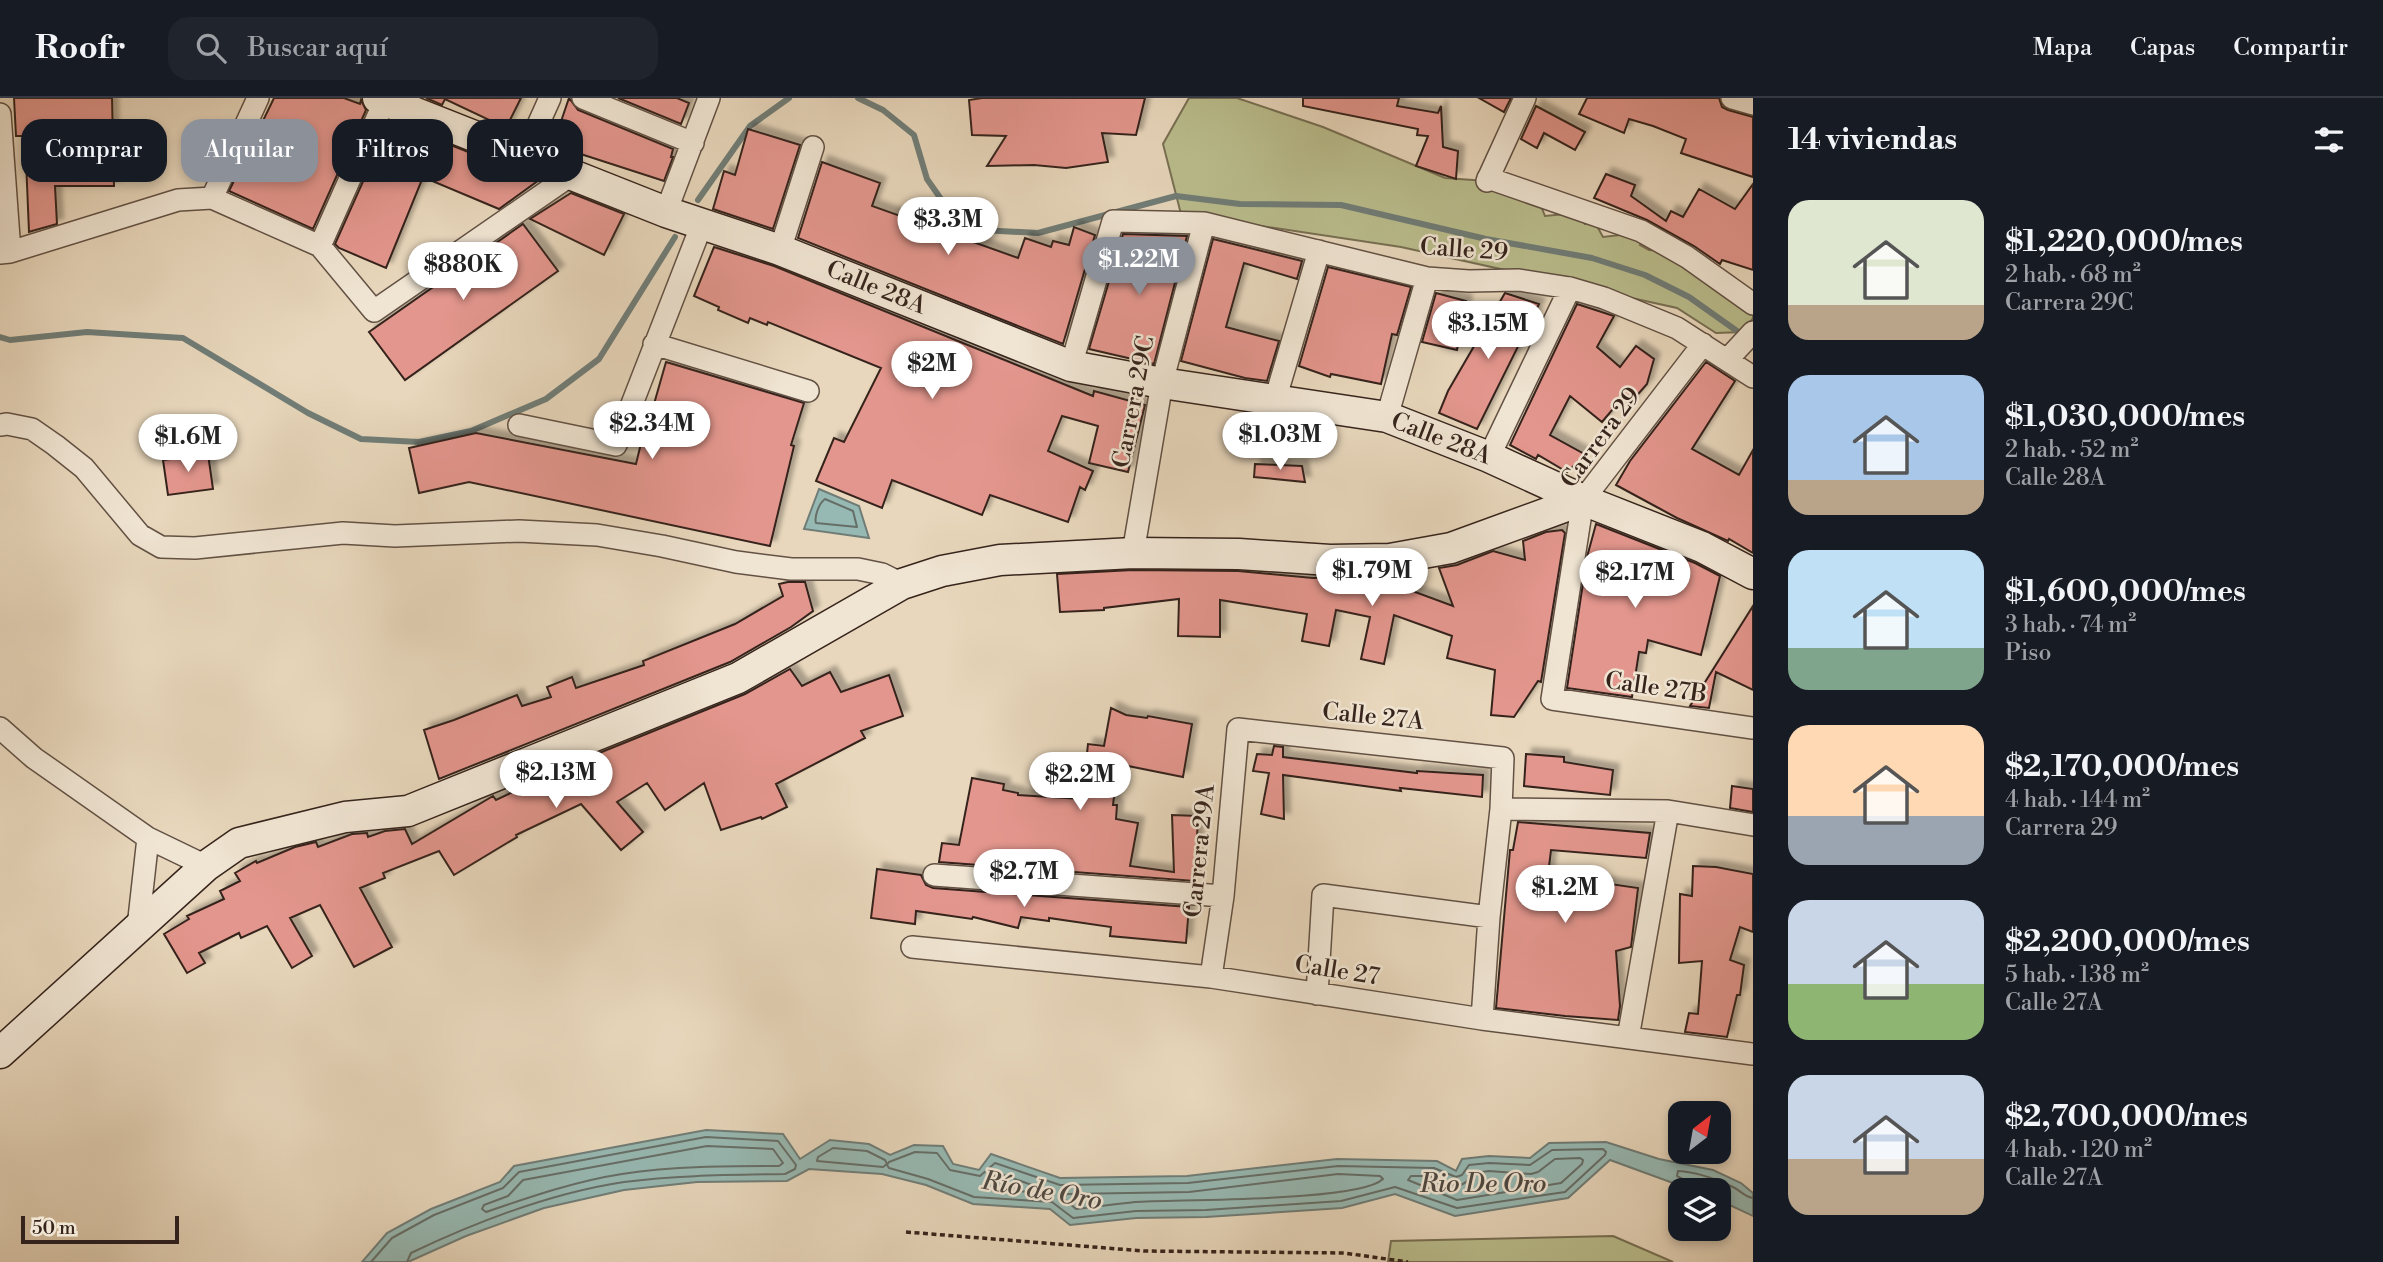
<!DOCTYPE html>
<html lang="es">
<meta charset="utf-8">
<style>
:root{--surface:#171b24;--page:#20242c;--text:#f1f3f6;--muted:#9ea1a6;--line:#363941;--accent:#8c9099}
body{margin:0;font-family:"Libre Bodoni",serif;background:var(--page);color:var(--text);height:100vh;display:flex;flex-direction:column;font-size:26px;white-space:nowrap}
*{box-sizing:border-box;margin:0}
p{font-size:23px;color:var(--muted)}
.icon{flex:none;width:38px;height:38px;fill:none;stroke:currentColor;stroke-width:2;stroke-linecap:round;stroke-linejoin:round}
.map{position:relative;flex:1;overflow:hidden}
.drawer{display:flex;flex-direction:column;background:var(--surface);width:630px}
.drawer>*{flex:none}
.guide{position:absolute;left:21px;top:21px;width:665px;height:63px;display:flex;gap:14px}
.needle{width:46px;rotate:31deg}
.tools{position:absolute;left:1668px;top:1003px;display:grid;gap:14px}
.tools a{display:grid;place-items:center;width:63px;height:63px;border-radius:14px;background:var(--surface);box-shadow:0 4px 10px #0003;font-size:35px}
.scale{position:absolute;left:21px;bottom:18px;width:158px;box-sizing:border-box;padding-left:7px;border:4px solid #36241c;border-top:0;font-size:19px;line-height:24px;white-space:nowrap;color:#36241c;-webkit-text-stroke:5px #f0e5d3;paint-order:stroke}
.price{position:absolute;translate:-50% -60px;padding:0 16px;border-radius:24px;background:#fff;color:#222;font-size:23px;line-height:46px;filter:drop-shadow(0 2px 4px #0008)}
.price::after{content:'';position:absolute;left:50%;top:42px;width:21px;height:16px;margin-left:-10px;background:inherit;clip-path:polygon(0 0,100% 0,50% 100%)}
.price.active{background:var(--accent);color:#fff}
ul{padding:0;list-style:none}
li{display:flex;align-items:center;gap:21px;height:175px;padding:0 35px}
li span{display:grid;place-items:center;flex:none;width:196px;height:140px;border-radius:21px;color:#555}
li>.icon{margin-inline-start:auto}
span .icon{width:84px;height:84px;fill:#fffc;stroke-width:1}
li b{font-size:30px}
h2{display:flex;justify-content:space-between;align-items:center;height:84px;padding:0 35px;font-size:30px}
.tag{padding:0 24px;border-radius:21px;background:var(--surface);box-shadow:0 4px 10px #0003;font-size:24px;line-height:63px}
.tag.active{background:var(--accent);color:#fff}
header{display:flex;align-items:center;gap:42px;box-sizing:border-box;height:98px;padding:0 35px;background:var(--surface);border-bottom:2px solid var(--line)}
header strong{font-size:33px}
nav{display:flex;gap:38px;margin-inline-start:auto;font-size:24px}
.search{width:490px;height:63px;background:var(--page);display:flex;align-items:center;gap:18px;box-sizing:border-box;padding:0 24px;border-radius:21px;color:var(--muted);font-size:26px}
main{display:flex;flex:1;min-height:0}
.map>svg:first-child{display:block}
.green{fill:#babd8d;stroke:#787054;stroke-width:2}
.water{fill:#97b9b3;stroke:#707d77;stroke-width:2}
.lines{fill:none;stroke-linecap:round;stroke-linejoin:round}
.shore{stroke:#666e68;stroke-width:2}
.stream{stroke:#707d77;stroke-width:6}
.building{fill:#e3968d;stroke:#36241c;stroke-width:2;filter:url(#shadow)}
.street-casing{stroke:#625144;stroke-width:24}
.secondary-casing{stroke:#36241c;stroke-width:33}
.path{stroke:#36241c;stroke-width:3.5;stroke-dasharray:5 3.5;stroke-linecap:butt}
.street{stroke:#f0e5d3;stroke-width:21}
.secondary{stroke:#f0e5d3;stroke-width:30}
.labels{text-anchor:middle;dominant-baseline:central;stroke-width:5;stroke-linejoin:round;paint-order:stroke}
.street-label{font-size:24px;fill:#36241c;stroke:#f0e5d3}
.water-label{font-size:26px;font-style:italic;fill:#4e4942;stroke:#f0e5d3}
</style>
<header>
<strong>Roofr</strong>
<div class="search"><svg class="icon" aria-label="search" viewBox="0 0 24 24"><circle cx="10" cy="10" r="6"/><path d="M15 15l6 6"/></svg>Buscar aquí</div>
<nav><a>Mapa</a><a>Capas</a><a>Compartir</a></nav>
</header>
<main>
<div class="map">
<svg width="1753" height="1164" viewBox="0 0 1753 1164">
<defs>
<filter id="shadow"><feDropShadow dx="6" dy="-6" stdDeviation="2" flood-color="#0004"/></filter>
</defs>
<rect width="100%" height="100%" fill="#e8d7bc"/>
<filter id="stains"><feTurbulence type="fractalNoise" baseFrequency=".00286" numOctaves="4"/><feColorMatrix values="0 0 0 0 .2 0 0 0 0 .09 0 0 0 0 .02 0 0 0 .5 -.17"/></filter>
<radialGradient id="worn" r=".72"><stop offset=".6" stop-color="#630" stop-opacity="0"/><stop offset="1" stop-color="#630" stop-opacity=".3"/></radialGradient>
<path class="green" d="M1189 0H1237L1323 29 1445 80 1487 83 1539 103 1545 118 1576 115 1585 126 1593 121 1603 139 1629 136 1645 140 1640 147 1649 152 1672 153 1753 215V220L1744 234 1716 235 1677 210 1401 149 1181 116 1163 46Z
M1613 1138 1673 1164H1388L1391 1143Z"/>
<path class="water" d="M819 391 859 408 869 440 804 431Z
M706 1032 783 1036 800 1061 830 1042 869 1046 890 1057 914 1047 943 1048 953 1066 979 1072 991 1056 1060 1080 1187 1078 1337 1061 1437 1063 1456 1073 1462 1061 1489 1058 1530 1060 1549 1045 1606 1044 1659 1061 1713 1072 1741 1085 1753 1095V1118L1719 1102 1718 1092H1692L1610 1062 1568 1100 1455 1118 1395 1096 1342 1110 1206 1119 1136 1120 1070 1127 1050 1111 973 1106 926 1087 882 1076 809 1071 787 1083 697 1084 624 1092 544 1110 466 1138 408 1164H362L387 1135 431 1111 500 1084 514 1068Z"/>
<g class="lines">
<path class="shore" d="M825 401 853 413 857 429 816 425C814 419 819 405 825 401Z
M707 1048 773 1051 783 1065 779 1068C727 1068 674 1068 622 1076 576 1083 530 1099 486 1114L482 1111 484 1107 508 1098 523 1082Z
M833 1050 867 1053 885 1062 887 1066 883 1069 817 1063 818 1059Z
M1603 1051 1606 1054 1605 1057 1565 1094 1457 1110 1395 1089 1341 1103 1206 1112 1136 1113 1073 1120 1052 1104 974 1099 928 1081 889 1070 887 1067 889 1064 915 1054 937 1055 950 1072 980 1078 995 1065 1060 1087 1188 1085 1338 1068 1434 1070 1456 1079 1462 1077 1469 1067 1489 1065 1530 1067 1552 1052Z
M1580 1060 1583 1062 1582 1066 1561 1085 1457 1102 1408 1082 1411 1078C1419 1078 1428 1077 1435 1080 1455 1087 1458 1095 1475 1075L1489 1073 1531 1076 1538 1074 1555 1061Z
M998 1075 1032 1087 1034 1092 1030 1094 987 1091 986 1086Z
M1338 1076 1380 1078 1383 1081C1359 1104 1177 1101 1135 1104 1115 1106 1095 1109 1076 1111L1063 1100 1067 1096 1189 1094Z
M1691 1092 1688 1084 1677 1078 1678 1073C1697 1074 1716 1081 1733 1089 1741 1093 1745 1099 1753 1100
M371 1164 392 1140 434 1117 503 1090 519 1074 706 1039 778 1043 796 1067 795 1071 785 1076C731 1077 678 1077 624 1084 551 1095 478 1123 411 1155L407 1164"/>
<path class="stream" d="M858 0 883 12 914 37 927 81 962 131 1038 135 1176 98 1240 106 1341 107 1486 141 1592 160 1645 177 1689 199 1744 238
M698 102 750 28 789 0
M0 239 10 242 87 234 183 240 308 315 361 341 419 344 471 333 546 301 599 261 675 139"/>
</g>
<path class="building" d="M14 0H112L114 88H55L57 126 32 133 29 134 25 38H16Z
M274 0H344L360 6 361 2 366 12 313 131 229 93Z
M426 0H521L506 30 445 1 442 7Z
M569 0 578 12 673 51 671 59H673L664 83 553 47Z
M618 0H677L689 5 681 26Z
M982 0H1145L1136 37 1102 35 1108 64 1066 70 1034 67 987 68 1006 38 972 37 969 2Z
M1303 0H1399L1397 8 1438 15 1441 8 1443 49 1458 53 1456 81 1416 68 1428 38 1417 37 1418 31 1303 8Z
M1479 0H1511L1504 14Z
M1587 0H1719L1722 9 1728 12 1753 19V79L1681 55 1686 41 1653 28 1629 21 1624 35 1579 16Z
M1536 8 1585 34 1575 52 1544 35 1537 50 1521 41Z
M390 23 539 82 499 111 423 79 386 170 339 150 335 146Z
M748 31 800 47 773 131 713 111 724 73 735 77Z
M822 64 880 85 872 108 1018 160 1025 140 1051 149 1053 143 1069 147 1074 129 1095 137 1063 246 798 140Z
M1606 76 1635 87 1631 98 1666 123 1671 113 1683 119 1699 91 1735 111 1753 86V172L1722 162 1720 166 1694 148 1647 122 1594 100Z
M571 95 624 116 604 157 530 121Z
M523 126 558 173 405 282 369 234Z
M1123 136 1187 138 1154 266 1089 251Z
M1213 141 1302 163 1297 181 1244 165 1226 229 1279 243 1267 283 1245 280 1181 263Z
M714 149 774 168 1093 298 1094 293 1145 307 1128 374 1089 365 1098 328 1062 318 1048 353 1093 373 1085 392 1080 389 1068 424 990 397 982 417 892 382 882 410 816 383 834 340 844 344 881 270 768 224 767 227 750 220 748 225 718 212 719 209 694 198Z
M1328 169 1411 189 1397 237 1392 236 1381 286 1331 276 1330 279 1299 268Z
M1436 195 1466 203 1457 252 1422 244Z
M1505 195 1539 206 1477 331 1439 315 1448 293Z
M1577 206 1614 218 1597 249 1620 269 1636 248 1654 261 1647 286 1625 311 1618 305 1602 324 1570 298 1550 337 1586 357 1567 374 1538 357 1536 361 1510 347Z
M666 264 804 305 791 347 794 348 770 448 469 384 419 395 409 350 476 335 636 366 649 312 652 313Z
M1706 264 1735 283 1692 351 1739 377 1753 352V455L1729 441 1728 443 1677 420 1616 387 1630 363Z
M208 356 213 391 168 397 163 362Z
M1255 366 1302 368 1305 384 1254 379Z
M1596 426 1695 465 1720 478 1701 557 1648 542 1646 555 1639 554 1632 599 1567 590 1587 459Z
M1562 432 1565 435 1541 584 1538 583 1514 619 1491 617 1495 572 1447 560 1452 538 1394 517 1384 566 1361 561 1370 519 1336 512 1329 548 1302 543 1307 516 1220 502V539L1178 538 1179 501 1104 510V512L1060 514 1057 476 1133 472 1238 473 1313 480 1350 479 1390 488 1391 485 1453 508 1439 470 1457 467 1493 453 1525 462 1523 443 1546 434Z
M788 484H805L813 513 791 529 730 564 439 681 424 632 454 622 517 597 522 608 551 599 547 589 572 579 576 590 644 567 643 563 735 526 783 498 779 486Z
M1753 508V592L1716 574 1709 610 1690 608Z
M790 571 802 588 830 574 841 594 889 577 903 618 861 633 865 640 776 686 787 709 762 721 761 719 721 732 704 685 665 712 647 685 617 704 643 734 621 752 581 706 516 737 517 739 454 777 439 753 383 775 385 780 360 790 392 849 354 869 320 807 290 820 312 858 292 870 267 828 241 840 239 835 199 855 205 865 187 875 164 836 189 821 187 818 224 801 220 793 240 783 235 775 256 763 257 765 295 749 316 744 318 749 352 736 367 735 368 739 385 733 405 731 412 746 493 698 496 702 548 677 551 683 577 664 745 596Z
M1111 610 1126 617 1147 620 1148 618 1192 626 1183 679 1118 666 1113 707H1117L1116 721 1138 725 1130 768 1174 774 1172 717 1198 718 1195 783 939 764 942 745 959 747 972 680 1004 686 1003 692 1018 695V697L1082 701 1088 646 1104 648Z
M1274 648 1283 649V659L1417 675V673L1483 677 1482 699 1400 690 1401 693 1283 677 1284 721 1261 716 1269 675 1253 673 1257 656 1272 657Z
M1526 656 1564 659V664L1613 672 1610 697 1524 688Z
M1732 688 1753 691V714L1730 710Z
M1518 724 1650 735 1646 760 1551 752 1548 777 1638 790 1631 849 1616 853 1620 908 1618 922 1565 918 1496 910 1510 752H1513Z
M1693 768 1716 769 1753 776V834L1740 829 1730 862 1744 867 1740 897H1737L1727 939 1685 934 1689 915 1698 916 1702 863 1679 865 1680 796 1692 798Z
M877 771 921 777 926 787 933 790 1189 809 1186 845 1110 838 1111 829 1049 820V823L1021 819 1018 830 973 819 972 821 916 813 915 826 871 820Z"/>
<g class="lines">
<defs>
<path id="street" d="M583 0 693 45
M1732 0 1753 6
M0 16 10 154
M524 58 550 0
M1488 80 1641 133 1687 159 1753 206
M1487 83 1525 0
M212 100 258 0
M666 114 709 0
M320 148 385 2
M780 152 813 49
M0 155 10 154 178 102 212 100 320 148 374 213 571 77
M654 246 808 293
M1703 246 1583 402 1552 601 1753 630
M1727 262 1753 234
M1071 268 1113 123 1204 125 1427 180 1469 183 1519 182 1570 190 1604 200 1677 230 1753 279
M1275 302 1319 153
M1387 319 1427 180
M0 327 7 326 32 331 55 347 84 370 140 437 161 449 195 450 343 435 395 438 519 433 597 437 662 448 736 464 791 471H858L882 476 902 486
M519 327 616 347 702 126
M1489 359 1570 190
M1133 455 1162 285 1204 125
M0 630 34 660 148 740 206 768
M1501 711 1668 713 1753 727
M934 777 1223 798
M138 829 148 740
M912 849 1211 879 1482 921 1753 956
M1211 879 1223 798 1238 631 1503 660 1501 711 1489 819 1482 921
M1317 896 1323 797 1489 819
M1628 940 1668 713"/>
<path id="secondary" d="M378 0 666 114 780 152 1071 268 1162 285 1387 319 1489 359 1583 402 1702 449 1753 476
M0 955 206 768 239 745 345 719 408 713 738 580 902 486 942 473 1000 462 1133 455 1239 456 1330 462 1390 461 1451 450 1583 402"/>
</defs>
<use href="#street" class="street-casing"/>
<use href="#secondary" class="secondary-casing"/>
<path class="path" d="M906 1134 1144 1153 1344 1155 1408 1164"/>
<use href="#street" class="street"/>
<use href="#secondary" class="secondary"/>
</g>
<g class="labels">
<g class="street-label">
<text transform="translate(1464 152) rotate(4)">Calle 29</text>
<text transform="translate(876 190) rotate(22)">Calle 28A</text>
<text transform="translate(1134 304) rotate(-79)">Carrera 29C</text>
<text transform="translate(1601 340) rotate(-54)">Carrera 29</text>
<text transform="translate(1441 341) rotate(21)">Calle 28A</text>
<text transform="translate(1656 590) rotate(8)">Calle 27B</text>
<text transform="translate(1373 619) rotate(6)">Calle 27A</text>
<text transform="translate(1200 753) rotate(-84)">Carrera 29A</text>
<text transform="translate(1337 873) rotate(9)">Calle 27</text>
</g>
<g class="water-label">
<text x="1483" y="1086">Rio De Oro</text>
<text transform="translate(1042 1093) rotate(10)">Río de Oro</text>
</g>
</g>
<rect width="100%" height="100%" filter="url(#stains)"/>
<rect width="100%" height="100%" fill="url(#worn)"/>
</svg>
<div class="tools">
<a><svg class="needle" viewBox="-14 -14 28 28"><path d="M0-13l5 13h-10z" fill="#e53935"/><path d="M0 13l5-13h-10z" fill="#9ea1a6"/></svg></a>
<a><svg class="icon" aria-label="layers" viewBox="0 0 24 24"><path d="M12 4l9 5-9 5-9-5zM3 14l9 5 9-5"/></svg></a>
</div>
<div class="scale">50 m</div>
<b class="price" style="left:948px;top:159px">$3.3M</b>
<b class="price active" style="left:1139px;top:199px">$1.22M</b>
<b class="price" style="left:463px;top:204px">$880K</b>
<b class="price" style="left:1488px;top:263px">$3.15M</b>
<b class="price" style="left:932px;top:303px">$2M</b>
<b class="price" style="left:652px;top:363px">$2.34M</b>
<b class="price" style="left:1280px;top:374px">$1.03M</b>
<b class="price" style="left:188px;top:376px">$1.6M</b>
<b class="price" style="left:1372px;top:510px">$1.79M</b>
<b class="price" style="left:1635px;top:512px">$2.17M</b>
<b class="price" style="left:556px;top:712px">$2.13M</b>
<b class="price" style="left:1080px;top:714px">$2.2M</b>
<b class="price" style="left:1024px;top:811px">$2.7M</b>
<b class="price" style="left:1565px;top:827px">$1.2M</b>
<div class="guide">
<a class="tag">Comprar</a>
<a class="tag active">Alquilar</a>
<a class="tag">Filtros</a>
<a class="tag">Nuevo</a>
</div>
</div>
<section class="drawer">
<h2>14 viviendas<svg class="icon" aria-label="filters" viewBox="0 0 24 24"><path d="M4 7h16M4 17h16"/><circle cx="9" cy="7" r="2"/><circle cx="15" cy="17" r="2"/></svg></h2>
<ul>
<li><span style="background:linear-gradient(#dfe7d0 75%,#b9a48a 0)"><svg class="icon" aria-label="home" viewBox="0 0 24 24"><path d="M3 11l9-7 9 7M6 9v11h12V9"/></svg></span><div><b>$1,220,000/mes</b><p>2 hab. · 68 m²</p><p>Carrera 29C</p></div></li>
<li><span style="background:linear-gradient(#a9c7e8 75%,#b9a48a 0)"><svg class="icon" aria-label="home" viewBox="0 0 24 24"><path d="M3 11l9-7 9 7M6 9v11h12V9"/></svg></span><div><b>$1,030,000/mes</b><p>2 hab. · 52 m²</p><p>Calle 28A</p></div></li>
<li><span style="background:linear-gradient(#bfe0f5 70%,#7fa58c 0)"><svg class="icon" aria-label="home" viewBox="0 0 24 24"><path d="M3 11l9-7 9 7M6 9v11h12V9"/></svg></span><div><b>$1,600,000/mes</b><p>3 hab. · 74 m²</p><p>Piso</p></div></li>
<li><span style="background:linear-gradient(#ffd9b3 65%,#9aa5b1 0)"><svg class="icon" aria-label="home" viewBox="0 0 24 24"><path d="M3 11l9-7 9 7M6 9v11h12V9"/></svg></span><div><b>$2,170,000/mes</b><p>4 hab. · 144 m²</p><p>Carrera 29</p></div></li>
<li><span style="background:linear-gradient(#c9d6e8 60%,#8fb573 0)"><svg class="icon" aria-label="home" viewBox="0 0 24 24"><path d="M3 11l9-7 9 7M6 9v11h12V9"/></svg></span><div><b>$2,200,000/mes</b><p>5 hab. · 138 m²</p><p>Calle 27A</p></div></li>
<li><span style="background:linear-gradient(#c9d6e8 60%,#b9a48a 0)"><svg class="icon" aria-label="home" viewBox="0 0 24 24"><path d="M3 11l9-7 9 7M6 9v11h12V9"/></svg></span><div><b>$2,700,000/mes</b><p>4 hab. · 120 m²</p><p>Calle 27A</p></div></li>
</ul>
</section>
</main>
